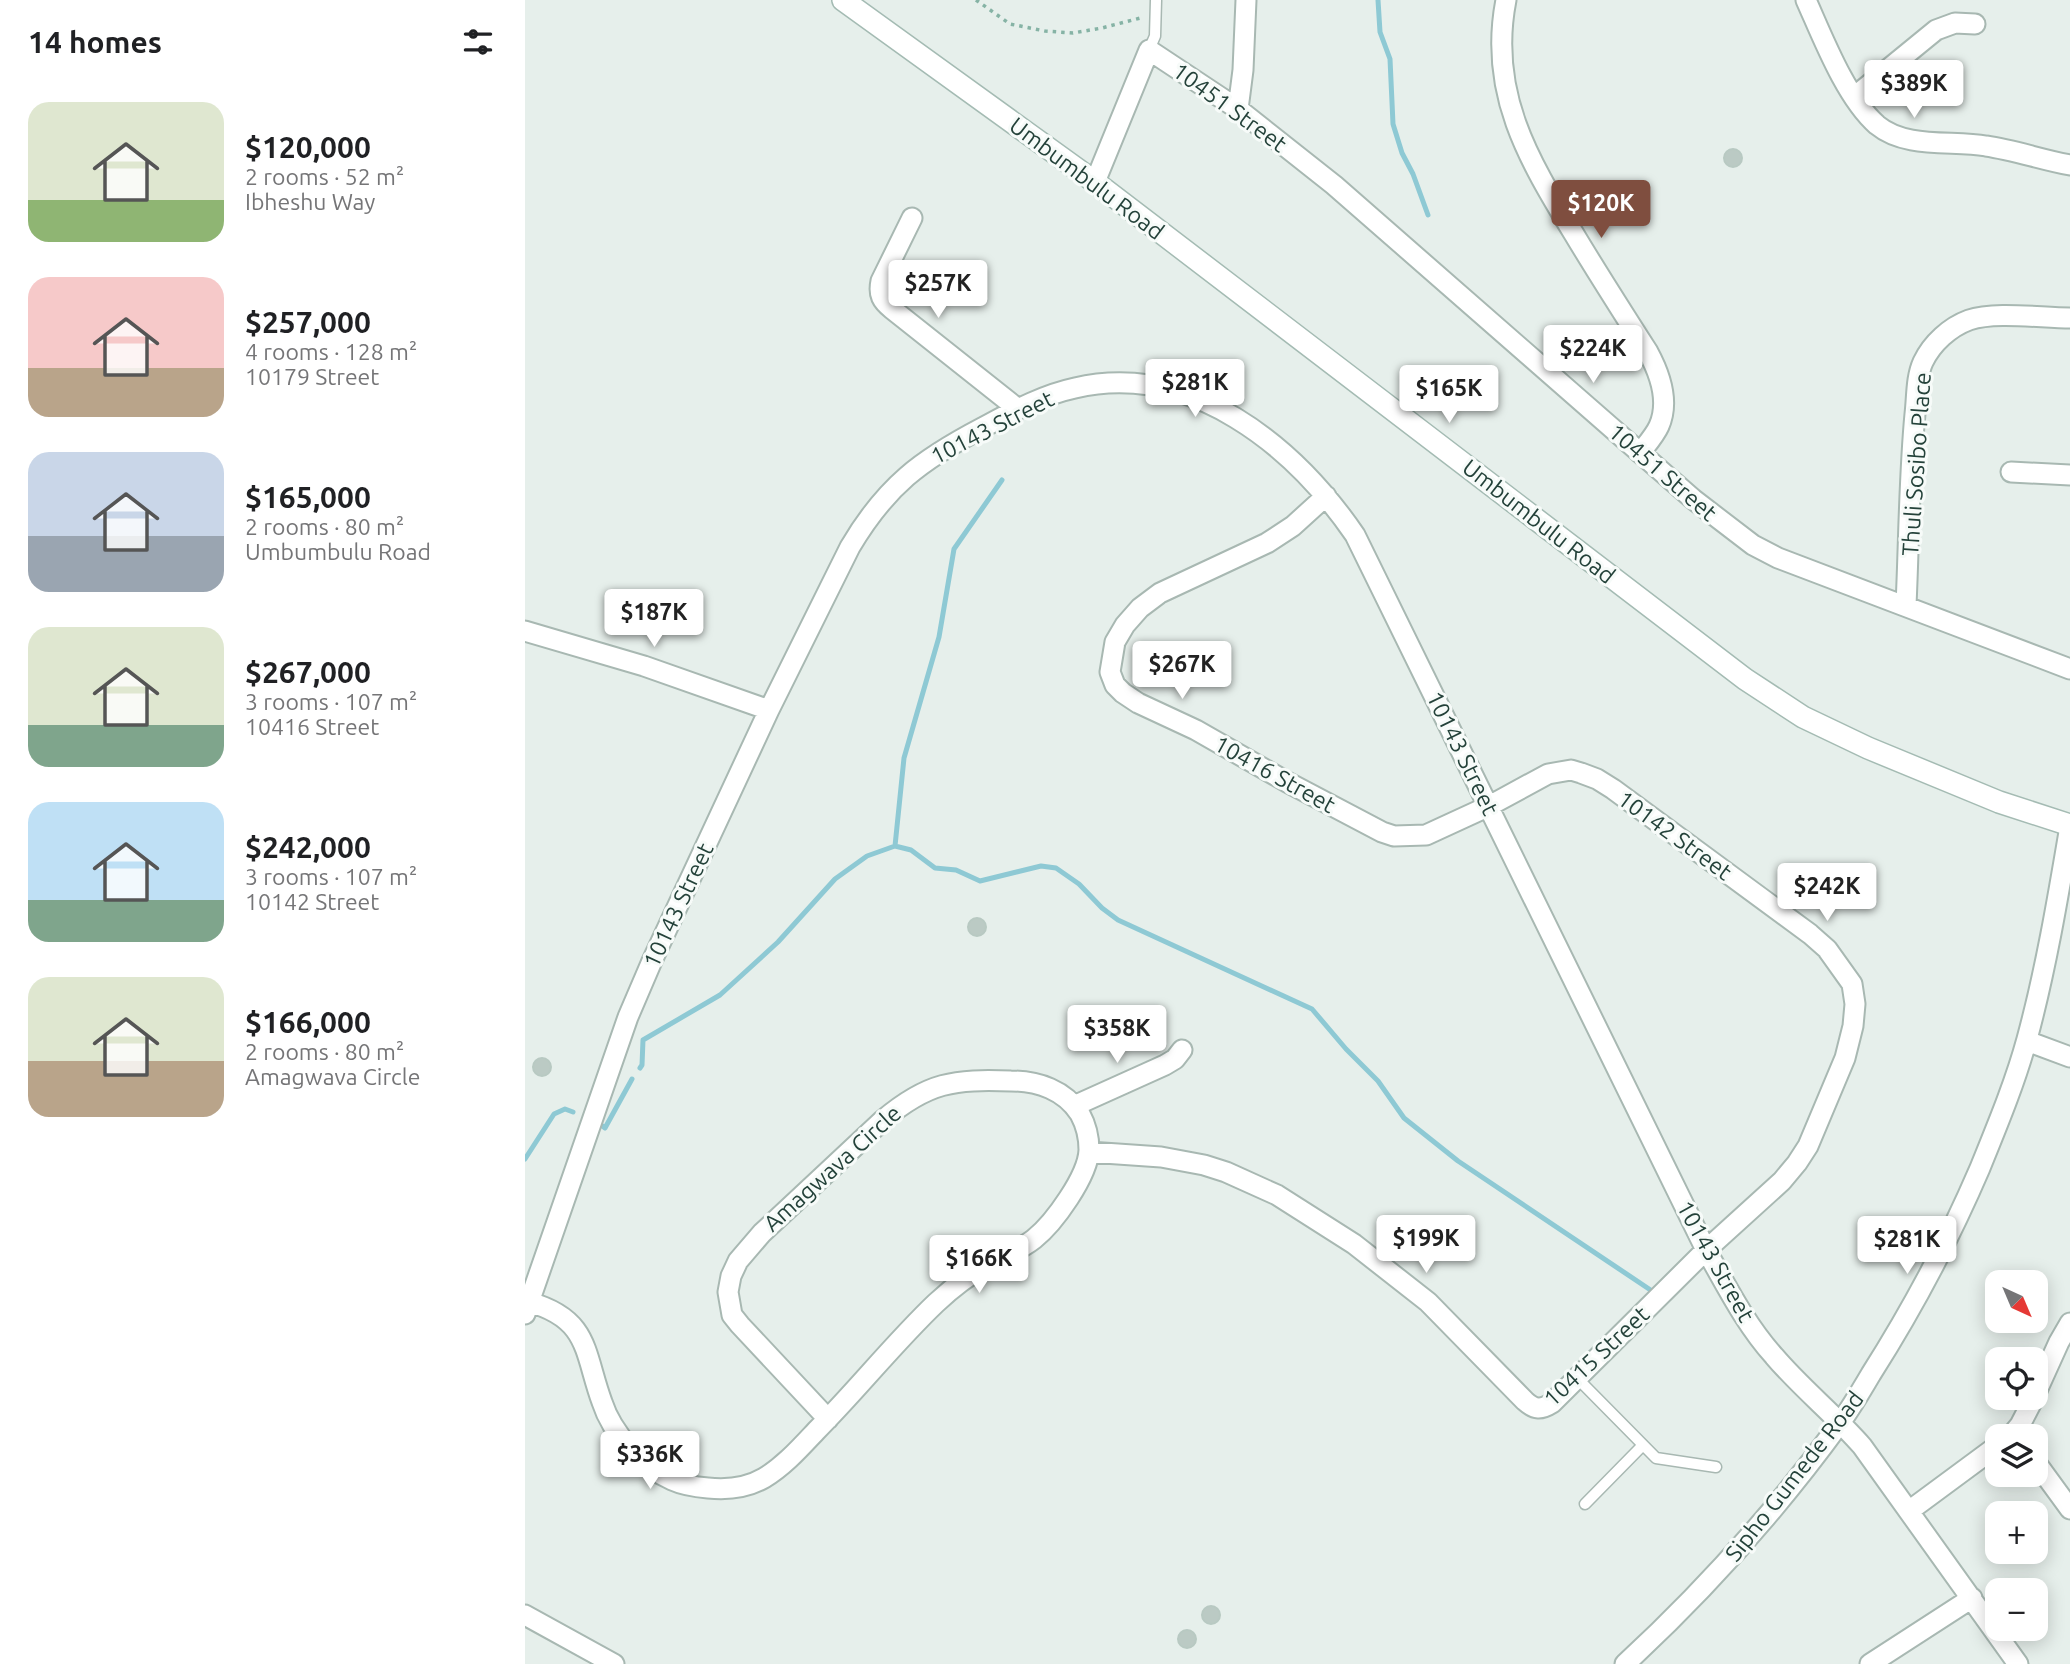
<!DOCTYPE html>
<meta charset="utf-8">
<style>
:root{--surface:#fff;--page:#f6f6f6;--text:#202124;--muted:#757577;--accent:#7f4e3f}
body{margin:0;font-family:Ubuntu,sans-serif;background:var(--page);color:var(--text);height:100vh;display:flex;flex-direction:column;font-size:26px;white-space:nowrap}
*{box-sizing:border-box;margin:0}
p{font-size:23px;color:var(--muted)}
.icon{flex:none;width:38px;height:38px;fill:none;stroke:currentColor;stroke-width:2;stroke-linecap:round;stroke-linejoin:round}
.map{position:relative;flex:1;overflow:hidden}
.details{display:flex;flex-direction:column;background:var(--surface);width:525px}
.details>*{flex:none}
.needle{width:46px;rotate:136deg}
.controls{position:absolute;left:1460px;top:1270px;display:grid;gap:14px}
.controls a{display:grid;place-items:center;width:63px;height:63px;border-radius:14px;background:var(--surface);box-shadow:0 4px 18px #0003;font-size:35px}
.price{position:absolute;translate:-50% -60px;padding:0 16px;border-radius:7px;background:#fff;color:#222;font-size:23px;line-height:46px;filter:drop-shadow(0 2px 4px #0008)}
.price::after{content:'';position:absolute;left:50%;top:42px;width:21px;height:16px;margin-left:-10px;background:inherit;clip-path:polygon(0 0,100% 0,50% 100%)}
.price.selected{background:var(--accent);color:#fff}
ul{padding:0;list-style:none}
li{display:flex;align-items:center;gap:21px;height:175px;padding:0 28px}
li span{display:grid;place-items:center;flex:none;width:196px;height:140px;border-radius:21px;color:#555}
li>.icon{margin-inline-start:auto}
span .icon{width:84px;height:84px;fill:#fffc;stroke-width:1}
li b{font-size:30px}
h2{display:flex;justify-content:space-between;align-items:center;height:84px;padding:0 28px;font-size:30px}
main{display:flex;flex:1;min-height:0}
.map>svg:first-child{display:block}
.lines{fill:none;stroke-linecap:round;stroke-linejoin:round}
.stream{stroke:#8ec9d4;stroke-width:5}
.building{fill:#bbcac4;stroke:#b8c9c2;stroke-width:2}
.lane-casing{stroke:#a8b8b2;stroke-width:13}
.street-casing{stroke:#a8b8b2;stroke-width:23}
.secondary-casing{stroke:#a4bbb3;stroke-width:24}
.path{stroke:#86b3a5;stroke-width:3.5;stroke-dasharray:3.5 5;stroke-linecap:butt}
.lane{stroke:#fff;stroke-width:10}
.street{stroke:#fff;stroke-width:19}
.secondary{stroke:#fff;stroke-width:21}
.labels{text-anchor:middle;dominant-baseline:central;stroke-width:6;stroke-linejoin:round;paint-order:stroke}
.street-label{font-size:23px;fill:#24423a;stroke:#f7fbf9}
</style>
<main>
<section class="details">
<h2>14 homes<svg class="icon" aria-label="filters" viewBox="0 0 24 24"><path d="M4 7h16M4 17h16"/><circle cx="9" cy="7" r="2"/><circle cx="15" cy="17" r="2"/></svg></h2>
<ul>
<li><span style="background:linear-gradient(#dfe7d0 70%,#8fb573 0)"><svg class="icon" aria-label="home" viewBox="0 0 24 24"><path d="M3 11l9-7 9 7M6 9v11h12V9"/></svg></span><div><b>$120,000</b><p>2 rooms · 52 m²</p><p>Ibheshu Way</p></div></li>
<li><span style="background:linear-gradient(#f6c9c9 65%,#b9a48a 0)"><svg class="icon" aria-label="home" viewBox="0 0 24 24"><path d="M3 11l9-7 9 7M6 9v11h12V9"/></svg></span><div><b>$257,000</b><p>4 rooms · 128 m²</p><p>10179 Street</p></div></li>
<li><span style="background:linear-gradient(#c9d6e8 60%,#9aa5b1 0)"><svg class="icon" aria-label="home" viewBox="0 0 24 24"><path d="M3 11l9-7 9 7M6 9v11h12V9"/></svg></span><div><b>$165,000</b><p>2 rooms · 80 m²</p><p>Umbumbulu Road</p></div></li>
<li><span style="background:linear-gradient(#dfe7d0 70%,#7fa58c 0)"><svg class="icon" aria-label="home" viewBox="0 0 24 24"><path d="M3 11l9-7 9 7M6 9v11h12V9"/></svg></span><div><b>$267,000</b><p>3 rooms · 107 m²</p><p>10416 Street</p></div></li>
<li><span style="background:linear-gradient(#bfe0f5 70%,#7fa58c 0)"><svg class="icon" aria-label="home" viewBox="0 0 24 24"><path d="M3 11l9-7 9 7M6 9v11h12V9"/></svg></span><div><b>$242,000</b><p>3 rooms · 107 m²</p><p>10142 Street</p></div></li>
<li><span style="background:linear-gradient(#dfe7d0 60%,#b9a48a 0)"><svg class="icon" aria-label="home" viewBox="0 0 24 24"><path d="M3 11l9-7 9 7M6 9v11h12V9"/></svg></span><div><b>$166,000</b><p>2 rooms · 80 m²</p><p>Amagwava Circle</p></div></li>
</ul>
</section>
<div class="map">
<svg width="1545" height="1664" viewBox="0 0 1545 1664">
<rect width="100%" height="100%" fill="#e6efeb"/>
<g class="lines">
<path class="stream" d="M853 0 855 32 865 59 868 124 877 153 888 174 903 215
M370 846 379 758 414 637 429 549 477 480
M115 1068 117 1065 118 1040 195 995 253 942 310 879 342 856 370 846 386 850 410 868 431 870 455 881 516 866 531 868 554 884 577 908 593 920 787 1009 821 1049 853 1081 879 1118 933 1161 1127 1291
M76 1125 80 1128 107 1079
M0 1159 29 1114 40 1109 48 1112"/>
</g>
<path class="building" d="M1199 158a9 9 0 1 1 18 0a9 9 0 1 1-18 0Z
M443 927a9 9 0 1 1 18 0a9 9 0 1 1-18 0Z
M8 1067a9 9 0 1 1 18 0a9 9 0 1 1-18 0Z
M677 1615a9 9 0 1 1 18 0a9 9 0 1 1-18 0Z
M653 1639a9 9 0 1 1 18 0a9 9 0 1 1-18 0Z"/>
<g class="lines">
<defs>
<path id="lane" d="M624 50 630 36 631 0
M1052 1378 1131 1458 1191 1467
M1060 1504 1117 1446"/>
<path id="street" d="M981 0C963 92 1003 159 1049 234 1073 274 1098 313 1123 352 1135 374 1145 401 1134 426 1130 435 1122 444 1115 453
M1281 0C1298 38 1321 98 1352 125 1381 149 1427 140 1461 146 1489 150 1517 160 1545 165
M1329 97 1411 30 1430 23 1450 24
M713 109 718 70 721 0
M570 182 624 50 713 109 809 185 1168 499 1228 545 1253 558 1545 669
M387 218 356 281C353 295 357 301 367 309L493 409
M1486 472 1545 475
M1381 605C1384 542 1384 477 1390 414 1392 397 1391 377 1398 362 1407 343 1425 327 1444 320 1470 311 1516 318 1545 318
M0 631 119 666 244 710
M1502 1041 1545 1057
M549 1106 640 1065 650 1059 657 1050
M564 1152 636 1157 679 1165 701 1172 752 1195 829 1244 903 1302 1000 1401C1010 1410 1016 1410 1027 1403L1181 1250 1257 1181 1272 1163 1283 1146 1320 1058 1328 1026 1330 1004 1327 984 1302 949 1285 934 1088 789 1072 779 1056 773 1046 770 1023 774 964 806 901 835 869 836 857 832 762 782 671 730 613 703 598 693 590 685 585 672 590 642 600 625 615 608 635 593 742 543 768 526 801 496
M4 1302C65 1319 59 1353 77 1402 87 1433 117 1467 147 1480 158 1485 171 1487 183 1488 203 1490 222 1488 239 1478 259 1466 275 1448 291 1431 332 1390 369 1343 411 1303 426 1289 444 1275 462 1265 478 1257 495 1250 509 1239 529 1223 563 1176 564 1150 564 1138 561 1125 555 1114 540 1090 513 1081 486 1081 429 1079 403 1082 358 1120L237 1233 213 1261 206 1276 203 1292 207 1315 215 1325 303 1419
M0 1314 103 1017 127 961 244 710 325 547C361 486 396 460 457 428 487 412 517 395 550 388 666 361 769 446 830 535L1181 1250C1202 1287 1221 1325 1249 1356 1276 1388 1309 1414 1337 1446L1493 1664
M1510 1395 1534 1342 1545 1323
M1485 1437 1495 1425 1509 1398
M1510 1461 1545 1509
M1384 1511 1472 1446
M0 1615 89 1664
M1100 1664C1179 1591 1251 1511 1315 1423 1326 1408 1336 1391 1346 1374 1388 1308 1424 1240 1455 1168 1472 1126 1490 1083 1502 1039 1521 969 1533 897 1545 826
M1345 1664 1447 1598"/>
<path id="secondary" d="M318 0 570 182 1220 679 1278 717 1343 748 1474 802 1545 825"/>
</defs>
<use href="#lane" class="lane-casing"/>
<use href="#street" class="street-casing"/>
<use href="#secondary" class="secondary-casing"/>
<path class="path" d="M451 0 485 24 520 31 548 33 577 28 619 17"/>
<use href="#lane" class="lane"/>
<use href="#street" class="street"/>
<use href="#secondary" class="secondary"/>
</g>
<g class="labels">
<g class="street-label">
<text transform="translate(705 107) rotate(36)">10451 Street</text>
<text transform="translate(562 178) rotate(37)">Umbumbulu Road</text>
<text transform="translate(467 427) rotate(-27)">10143 Street</text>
<text transform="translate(1391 464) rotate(-86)">Thuli Sosibo Place</text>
<text transform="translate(1138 472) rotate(41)">10451 Street</text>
<text transform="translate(1014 521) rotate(38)">Umbumbulu Road</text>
<text transform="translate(938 753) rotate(64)">10143 Street</text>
<text transform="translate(750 774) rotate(29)">10416 Street</text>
<text transform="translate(1150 835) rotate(36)">10142 Street</text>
<text transform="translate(153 905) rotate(-65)">10143 Street</text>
<text transform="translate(307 1168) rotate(-42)">Amagwava Circle</text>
<text transform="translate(1191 1261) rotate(61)">10143 Street</text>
<text transform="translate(1071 1356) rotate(-43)">10415 Street</text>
<text transform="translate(1269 1476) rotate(-52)">Sipho Gumede Road</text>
</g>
</g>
</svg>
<div class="controls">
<a><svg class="needle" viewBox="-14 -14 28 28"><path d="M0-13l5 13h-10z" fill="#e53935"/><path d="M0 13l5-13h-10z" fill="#757577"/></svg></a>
<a><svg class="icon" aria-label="locate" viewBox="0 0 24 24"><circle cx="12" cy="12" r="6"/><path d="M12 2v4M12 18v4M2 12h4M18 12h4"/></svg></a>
<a><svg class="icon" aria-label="layers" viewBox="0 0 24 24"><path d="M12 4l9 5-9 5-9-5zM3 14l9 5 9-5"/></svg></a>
<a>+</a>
<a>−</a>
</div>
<b class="price" style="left:1389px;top:120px">$389K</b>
<b class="price selected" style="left:1076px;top:240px">$120K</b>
<b class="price" style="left:413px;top:320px">$257K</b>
<b class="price" style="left:1068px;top:385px">$224K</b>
<b class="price" style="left:670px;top:419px">$281K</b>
<b class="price" style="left:924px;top:425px">$165K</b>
<b class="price" style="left:129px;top:649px">$187K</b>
<b class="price" style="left:657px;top:701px">$267K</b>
<b class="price" style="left:1302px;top:923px">$242K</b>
<b class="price" style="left:592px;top:1065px">$358K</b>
<b class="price" style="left:901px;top:1275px">$199K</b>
<b class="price" style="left:1382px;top:1276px">$281K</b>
<b class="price" style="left:454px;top:1295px">$166K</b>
<b class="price" style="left:125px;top:1491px">$336K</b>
</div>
</main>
